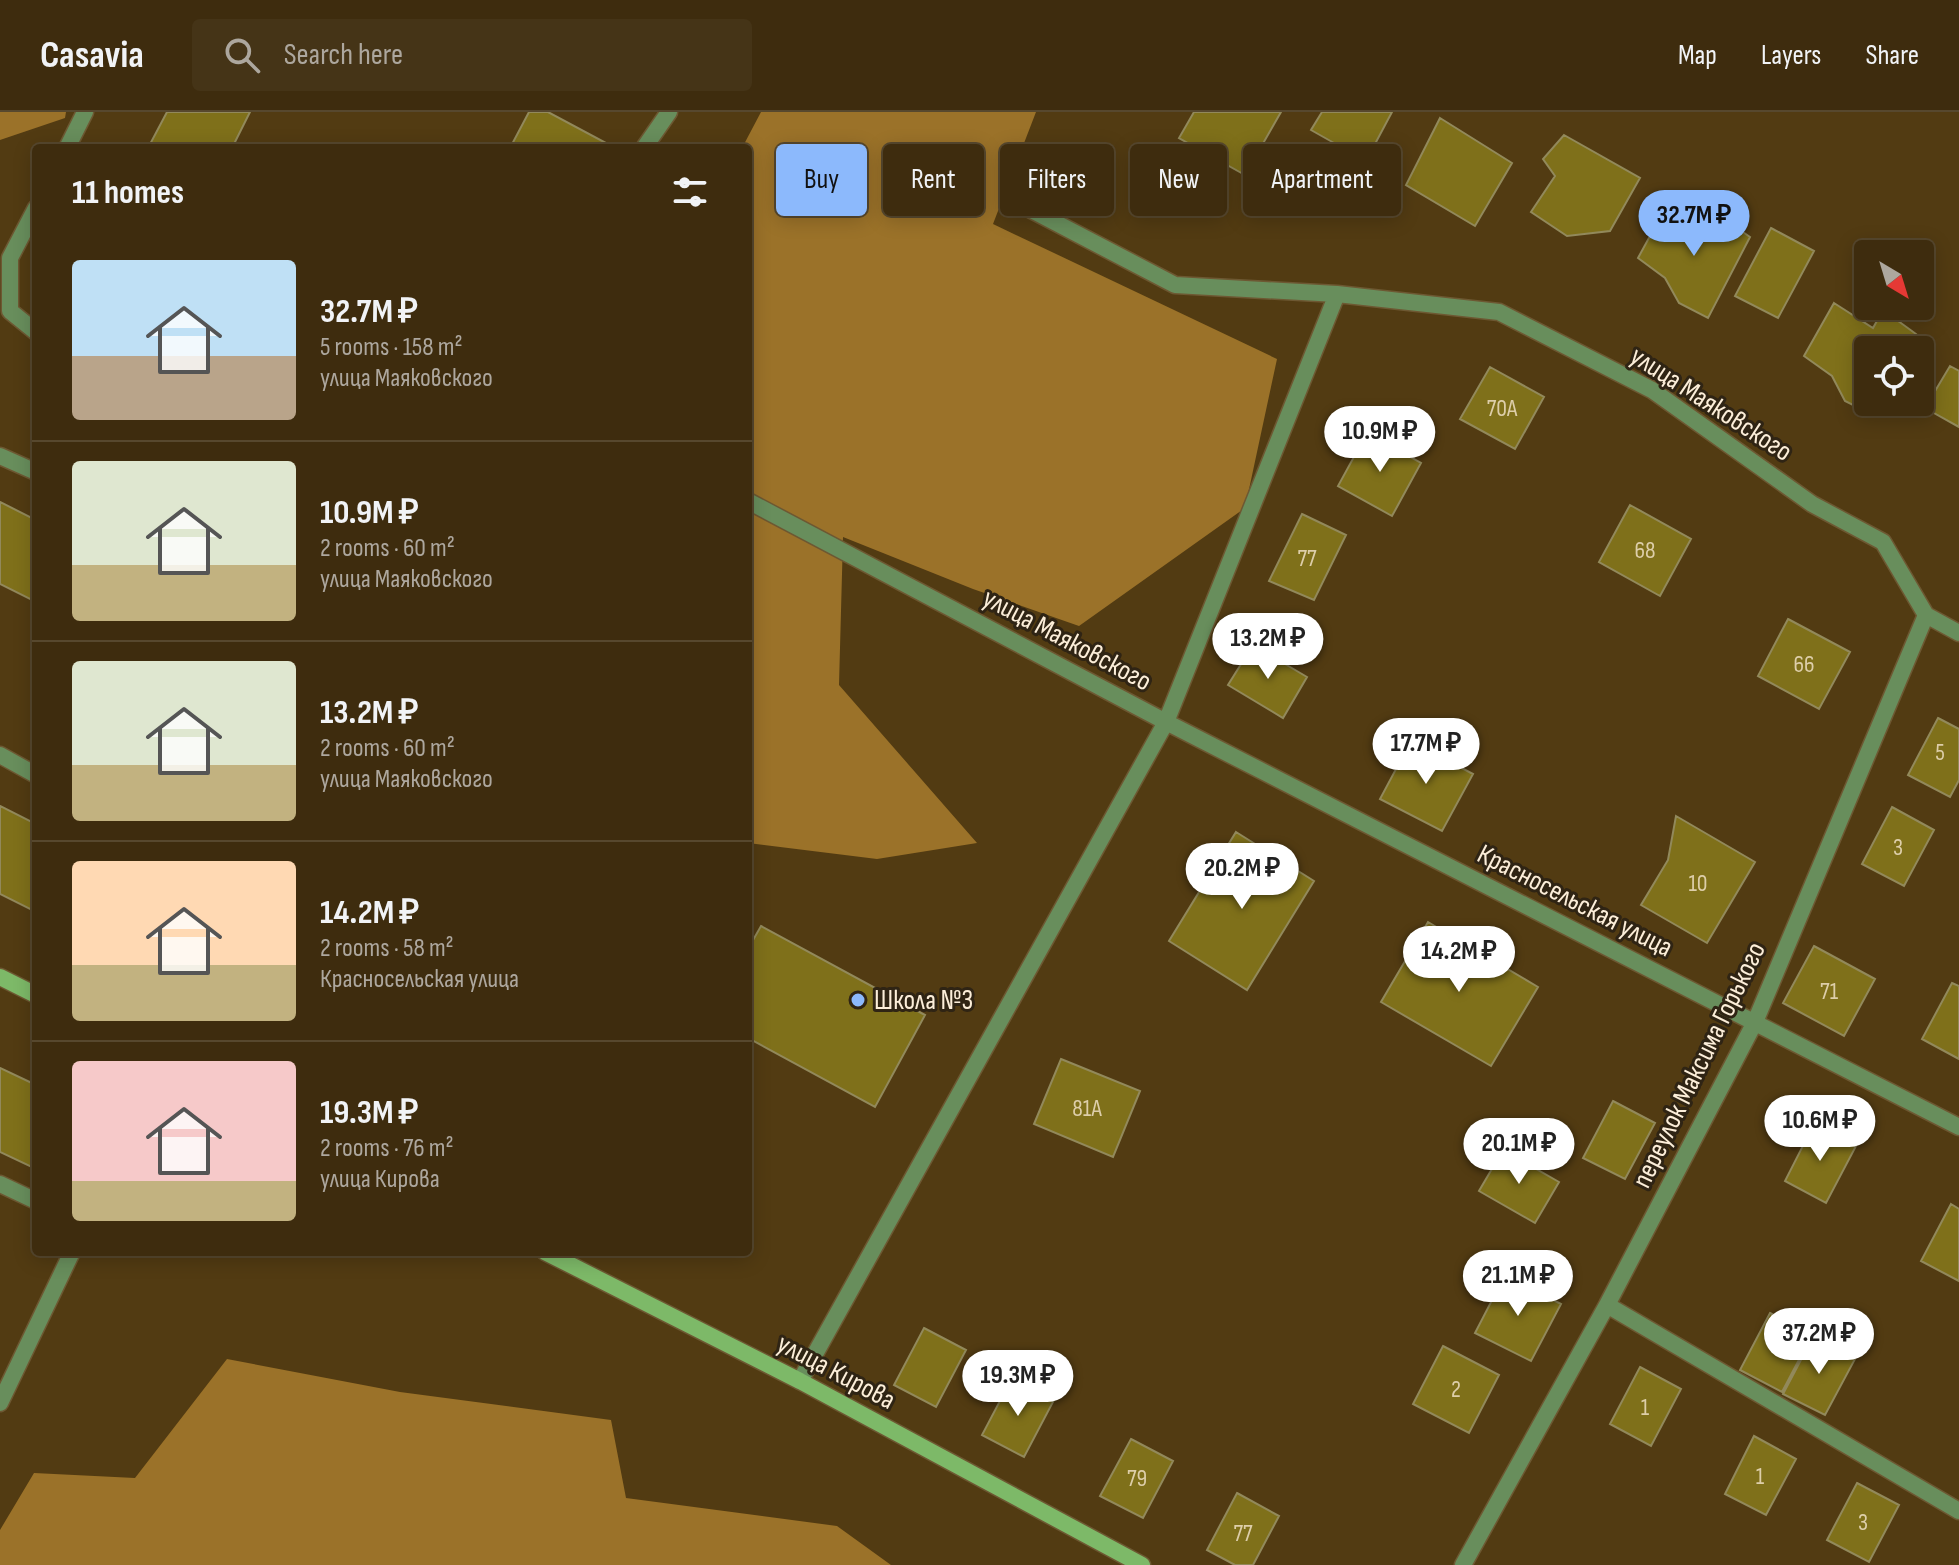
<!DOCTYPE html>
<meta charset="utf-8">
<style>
:root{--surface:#3e2c0e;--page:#453417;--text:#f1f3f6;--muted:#ada79e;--line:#57482e;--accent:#8cb9fc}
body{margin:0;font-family:"Sofia Sans Condensed",sans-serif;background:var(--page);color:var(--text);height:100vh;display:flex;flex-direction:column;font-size:30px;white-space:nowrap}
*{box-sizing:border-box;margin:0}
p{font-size:26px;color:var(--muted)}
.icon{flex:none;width:44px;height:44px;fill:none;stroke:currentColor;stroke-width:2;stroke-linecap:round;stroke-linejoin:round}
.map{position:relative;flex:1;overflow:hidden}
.panel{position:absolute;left:32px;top:32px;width:720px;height:1112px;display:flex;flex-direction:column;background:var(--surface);border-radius:8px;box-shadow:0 4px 20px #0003,0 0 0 2px var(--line)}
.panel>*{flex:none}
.guide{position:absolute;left:776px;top:32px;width:760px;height:72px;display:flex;gap:16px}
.needle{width:52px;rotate:142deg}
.controls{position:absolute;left:1854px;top:128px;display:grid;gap:16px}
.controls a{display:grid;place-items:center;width:80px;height:80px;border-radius:8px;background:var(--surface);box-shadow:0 4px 20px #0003,0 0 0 2px var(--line);font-size:40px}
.price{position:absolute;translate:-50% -68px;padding:0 18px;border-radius:28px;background:#fff;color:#222;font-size:26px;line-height:52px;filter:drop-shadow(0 2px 4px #0008)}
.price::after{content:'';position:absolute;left:50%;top:48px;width:24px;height:18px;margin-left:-12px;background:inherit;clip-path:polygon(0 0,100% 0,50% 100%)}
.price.selected{background:var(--accent);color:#111}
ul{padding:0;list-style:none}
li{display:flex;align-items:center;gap:24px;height:200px;padding:0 40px}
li+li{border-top:2px solid var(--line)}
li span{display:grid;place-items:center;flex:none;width:224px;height:160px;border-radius:8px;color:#555}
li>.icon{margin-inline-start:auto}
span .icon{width:96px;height:96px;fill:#fffc;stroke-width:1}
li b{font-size:34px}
h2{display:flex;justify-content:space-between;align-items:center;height:96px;padding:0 40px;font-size:34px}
.tag{padding:0 28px;border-radius:8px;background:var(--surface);box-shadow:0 4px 20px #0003,0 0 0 2px var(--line);font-size:28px;line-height:72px}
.tag.selected{background:var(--accent);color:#111}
header{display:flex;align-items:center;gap:48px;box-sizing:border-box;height:112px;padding:0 40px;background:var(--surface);border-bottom:2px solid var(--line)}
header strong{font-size:38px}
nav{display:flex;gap:44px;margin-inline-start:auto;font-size:28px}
.search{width:560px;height:72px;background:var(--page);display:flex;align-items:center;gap:20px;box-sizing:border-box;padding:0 28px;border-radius:8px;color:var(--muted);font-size:30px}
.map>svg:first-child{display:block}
.forest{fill:#9b7229}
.building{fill:#7f701a;stroke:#92895b;stroke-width:2}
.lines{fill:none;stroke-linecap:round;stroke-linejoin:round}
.lane-casing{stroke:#6d5832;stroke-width:19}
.street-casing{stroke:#6d5832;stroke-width:19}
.secondary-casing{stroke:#6d5832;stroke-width:19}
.lane{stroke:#688e5c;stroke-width:16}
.street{stroke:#688e5c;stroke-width:16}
.secondary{stroke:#7db968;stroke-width:16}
.poi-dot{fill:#8cb9fc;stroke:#2f2414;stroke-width:3}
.labels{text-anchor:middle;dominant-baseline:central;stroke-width:6;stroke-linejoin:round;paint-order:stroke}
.number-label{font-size:24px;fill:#ddcea9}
.street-label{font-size:28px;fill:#fceed9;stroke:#2f2414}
.poi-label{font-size:28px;fill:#fceed9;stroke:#2f2414;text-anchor:start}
</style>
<header>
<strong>Casavia</strong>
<div class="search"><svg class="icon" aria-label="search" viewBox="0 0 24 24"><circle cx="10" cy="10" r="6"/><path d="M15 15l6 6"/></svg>Search here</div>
<nav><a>Map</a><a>Layers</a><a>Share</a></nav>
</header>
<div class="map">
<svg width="1959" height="1453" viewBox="0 0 1959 1453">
<rect width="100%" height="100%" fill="#523b12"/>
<path class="forest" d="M0 0H66L65 6 0 28Z
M761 0H1036L993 112 1277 247 1245 396 1079 514 973 477 843 425 839 573 977 731 877 747 748 731V36H742Z
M227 1247 400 1280 611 1308 626 1386 837 1414 891 1453H0V1418L34 1361 135 1366Z"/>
<path class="building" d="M167 0H250L232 36H148Z
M529 0H548L606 31 604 36H510Z
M1194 0H1281L1245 63 1179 26Z
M1322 0H1392L1366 49 1311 18Z
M1440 6 1512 51 1475 114 1406 73Z
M1564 23 1640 66 1610 119 1567 124 1531 100 1555 64 1543 47Z
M1667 93 1707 119 1716 101 1750 125 1708 206 1679 191 1665 166 1638 146Z
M1771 116 1814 139 1778 206 1735 184Z
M1834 191 1873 216 1883 198 1916 222 1908 238H1868V290H1882L1875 304 1845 289 1832 264 1804 244Z
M1950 254 1959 259V315L1925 296Z
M1490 255 1544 285 1515 337 1460 307Z
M1367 321 1421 351 1392 404 1338 374Z
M0 390 36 408V490L0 472Z
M1630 393 1691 427 1660 484 1599 450Z
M1302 402 1346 423 1314 488 1269 469Z
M1788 507 1850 540 1819 597 1758 564Z
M1253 533 1307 565 1283 606 1228 573Z
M1938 606 1959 617V668L1950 685 1908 663Z
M1411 629 1473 662 1442 719 1380 687Z
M0 694 36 712V800L0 782Z
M1892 695 1934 718 1904 774 1862 752Z
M1676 704 1755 750 1707 831 1641 793 1668 748Z
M1236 720 1314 769 1247 878 1169 829Z
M1428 810 1538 875 1491 954 1381 890Z
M761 814 925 903 875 995 748 926V837Z
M1814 834 1875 867 1844 924 1783 891Z
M1952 871 1959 874V947L1922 927Z
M1061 947 1140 979 1113 1045 1034 1012Z
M0 956 36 973V1057L0 1040Z
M1613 989 1655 1011 1625 1067 1583 1046Z
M1814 1012 1856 1034 1826 1091 1785 1069Z
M1503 1038 1559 1070 1535 1111 1479 1079Z
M1951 1092 1959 1097V1169L1921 1149Z
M1505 1163 1561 1192 1531 1249 1475 1221Z
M1770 1201 1812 1223 1782 1280 1740 1258Z
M924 1216 966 1238 936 1295 894 1273Z
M1813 1225 1855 1247 1825 1303 1783 1282Z
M1443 1234 1499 1263 1469 1321 1413 1292Z
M1640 1255 1681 1277 1651 1334 1610 1312Z
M1012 1266 1054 1288 1024 1345 982 1323Z
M1754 1324 1796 1347 1766 1403 1725 1382Z
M1131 1327 1173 1349 1143 1406 1100 1384Z
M1857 1371 1899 1393 1869 1450 1827 1428Z
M1237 1381 1279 1404 1253 1453H1235L1207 1438Z"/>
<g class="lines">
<defs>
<path id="lane" d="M67 36 85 0
M36 96 10 146V199L36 220
M0 344 36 360
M0 643 36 663
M0 1072 36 1089
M0 1291 72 1140"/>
<path id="street" d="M644 36 669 0
M1020 92 1175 173 1337 182
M748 389 1166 610 1337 182 1499 200 1652 278 1812 392 1883 430 1926 503 1959 521
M1607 1193 1959 1399
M800 1269 1166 610 1959 1015
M1463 1453 1607 1193 1755 910 1926 503"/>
<path id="secondary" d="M0 865 36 883
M545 1140 800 1269 1142 1453"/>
</defs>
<use href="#lane" class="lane-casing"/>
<use href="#street" class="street-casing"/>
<use href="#secondary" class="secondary-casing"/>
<use href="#lane" class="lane"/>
<use href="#street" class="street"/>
<use href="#secondary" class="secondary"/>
</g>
<circle class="poi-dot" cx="858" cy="888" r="8"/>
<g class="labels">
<g class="number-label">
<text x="1502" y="296">70А</text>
<text x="1645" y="438">68</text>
<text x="1307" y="446">77</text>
<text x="1804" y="552">66</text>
<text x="1940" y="640">5</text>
<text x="1898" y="735">3</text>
<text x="1698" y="771">10</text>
<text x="1829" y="879">71</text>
<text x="1087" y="996">81А</text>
<text x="1456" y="1277">2</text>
<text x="1645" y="1295">1</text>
<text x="1760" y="1364">1</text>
<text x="1137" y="1366">79</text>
<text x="1863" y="1410">3</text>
<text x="1243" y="1421">77</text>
</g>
<g class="street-label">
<text transform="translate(1711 292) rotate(33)">улица Маяковского</text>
<text transform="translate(1067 528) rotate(28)">улица Маяковского</text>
<text transform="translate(1575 789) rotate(27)">Красносельская улица</text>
<text transform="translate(1699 953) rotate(-64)">переулок Максима Горького</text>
<text transform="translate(836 1260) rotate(28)">улица Кирова</text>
</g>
<g class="poi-label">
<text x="874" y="888">Школа №3</text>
</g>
</g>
</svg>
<div class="controls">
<a><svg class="needle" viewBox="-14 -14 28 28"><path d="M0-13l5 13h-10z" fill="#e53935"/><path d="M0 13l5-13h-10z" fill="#ada79e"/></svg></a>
<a><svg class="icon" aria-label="locate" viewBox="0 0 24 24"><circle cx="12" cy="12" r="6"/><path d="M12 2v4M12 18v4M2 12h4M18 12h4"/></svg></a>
</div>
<b class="price selected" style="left:1694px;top:146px">32.7M ₽</b>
<b class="price" style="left:1380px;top:362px">10.9M ₽</b>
<b class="price" style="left:1268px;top:569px">13.2M ₽</b>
<b class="price" style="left:1426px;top:674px">17.7M ₽</b>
<b class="price" style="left:1242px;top:799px">20.2M ₽</b>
<b class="price" style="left:1459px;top:882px">14.2M ₽</b>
<b class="price" style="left:1820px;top:1051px">10.6M ₽</b>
<b class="price" style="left:1519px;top:1074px">20.1M ₽</b>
<b class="price" style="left:1518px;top:1206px">21.1M ₽</b>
<b class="price" style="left:1819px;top:1264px">37.2M ₽</b>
<b class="price" style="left:1018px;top:1306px">19.3M ₽</b>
<div class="guide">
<a class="tag selected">Buy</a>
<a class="tag">Rent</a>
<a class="tag">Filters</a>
<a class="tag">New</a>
<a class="tag">Apartment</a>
</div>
<section class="panel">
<h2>11 homes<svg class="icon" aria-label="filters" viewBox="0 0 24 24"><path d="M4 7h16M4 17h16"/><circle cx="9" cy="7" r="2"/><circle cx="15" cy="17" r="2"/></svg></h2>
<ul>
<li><span style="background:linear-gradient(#bfe0f5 60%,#b9a48a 0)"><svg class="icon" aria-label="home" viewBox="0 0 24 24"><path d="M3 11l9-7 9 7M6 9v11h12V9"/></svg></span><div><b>32.7M ₽</b><p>5 rooms · 158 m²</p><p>улица Маяковского</p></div></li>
<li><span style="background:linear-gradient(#dfe7d0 65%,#c2b280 0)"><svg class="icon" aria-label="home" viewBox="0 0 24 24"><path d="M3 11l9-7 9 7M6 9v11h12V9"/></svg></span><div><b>10.9M ₽</b><p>2 rooms · 60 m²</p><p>улица Маяковского</p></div></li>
<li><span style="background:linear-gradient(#dfe7d0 65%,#c2b280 0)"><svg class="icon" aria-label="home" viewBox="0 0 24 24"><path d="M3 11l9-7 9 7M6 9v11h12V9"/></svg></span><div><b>13.2M ₽</b><p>2 rooms · 60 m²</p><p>улица Маяковского</p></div></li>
<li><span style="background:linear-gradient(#ffd9b3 65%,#c2b280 0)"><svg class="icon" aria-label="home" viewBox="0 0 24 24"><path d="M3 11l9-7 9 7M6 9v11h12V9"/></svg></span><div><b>14.2M ₽</b><p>2 rooms · 58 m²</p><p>Красносельская улица</p></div></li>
<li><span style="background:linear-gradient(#f6c9c9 75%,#c2b280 0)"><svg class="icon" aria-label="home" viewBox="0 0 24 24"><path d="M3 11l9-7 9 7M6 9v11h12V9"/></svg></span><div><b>19.3M ₽</b><p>2 rooms · 76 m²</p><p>улица Кирова</p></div></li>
</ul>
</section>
</div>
